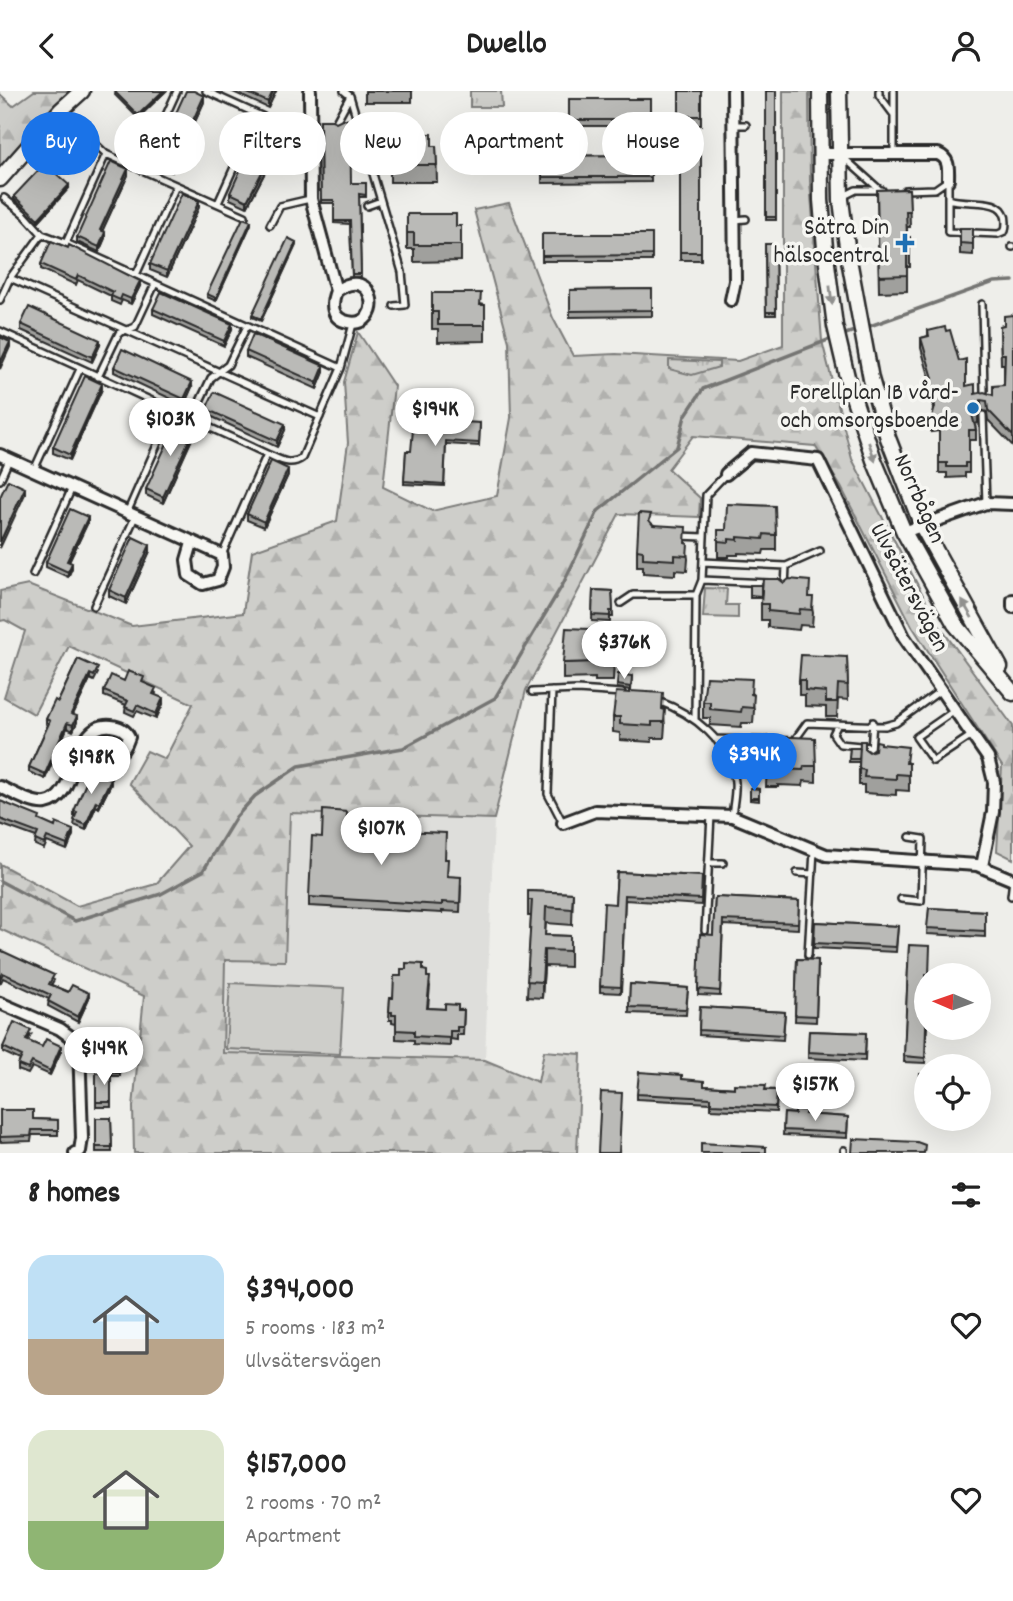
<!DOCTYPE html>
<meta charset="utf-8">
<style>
:root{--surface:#fff;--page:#f2f2f2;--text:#222;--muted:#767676;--accent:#1a73e8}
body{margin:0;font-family:Dekko,sans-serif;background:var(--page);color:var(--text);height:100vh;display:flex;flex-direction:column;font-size:26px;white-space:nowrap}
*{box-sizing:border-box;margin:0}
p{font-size:23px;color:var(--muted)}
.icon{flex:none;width:38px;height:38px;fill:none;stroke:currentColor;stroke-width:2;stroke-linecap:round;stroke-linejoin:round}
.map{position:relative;height:1062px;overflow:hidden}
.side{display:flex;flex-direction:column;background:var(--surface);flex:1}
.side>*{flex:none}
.hud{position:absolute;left:21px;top:21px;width:971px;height:63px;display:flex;gap:14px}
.needle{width:46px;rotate:272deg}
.tools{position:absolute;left:914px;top:872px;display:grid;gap:14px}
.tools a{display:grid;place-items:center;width:77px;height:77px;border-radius:50%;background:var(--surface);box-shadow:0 7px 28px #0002;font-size:35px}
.price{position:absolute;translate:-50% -60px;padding:0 16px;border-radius:24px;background:#fff;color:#222;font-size:23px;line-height:46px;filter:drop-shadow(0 2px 4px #0008)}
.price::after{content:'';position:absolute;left:50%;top:42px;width:21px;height:16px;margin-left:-10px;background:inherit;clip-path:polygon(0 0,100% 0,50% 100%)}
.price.on{background:var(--accent);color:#fff}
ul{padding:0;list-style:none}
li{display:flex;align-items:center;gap:21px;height:175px;padding:0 28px}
li span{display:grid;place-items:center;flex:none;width:196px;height:140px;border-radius:21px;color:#555}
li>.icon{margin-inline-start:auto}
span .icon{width:84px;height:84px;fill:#fffc;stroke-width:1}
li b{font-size:30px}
h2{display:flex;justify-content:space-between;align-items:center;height:84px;padding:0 28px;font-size:30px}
.pill{padding:0 24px;border-radius:32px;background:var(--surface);box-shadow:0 7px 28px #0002;font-size:24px;line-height:63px}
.pill.on{background:var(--accent);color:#fff}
header{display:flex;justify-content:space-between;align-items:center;height:91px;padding:0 28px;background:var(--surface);font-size:32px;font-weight:700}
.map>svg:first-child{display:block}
.built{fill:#dededb}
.grass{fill:#cececa;stroke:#7c7c7a;stroke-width:2}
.forest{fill:url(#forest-firs);stroke:#7c7c7a;stroke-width:2}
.park{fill:url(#park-tufts);stroke:#7c7c7a;stroke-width:2}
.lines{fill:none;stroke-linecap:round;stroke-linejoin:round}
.stream{stroke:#757573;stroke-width:3.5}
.service-casing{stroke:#2b2b2b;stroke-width:10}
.minor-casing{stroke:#2b2b2b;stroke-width:16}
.tertiary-casing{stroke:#2b2b2b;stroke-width:19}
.service{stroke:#f6f6f2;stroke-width:5}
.minor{stroke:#f6f6f2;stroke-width:10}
.tertiary{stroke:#f6f6f2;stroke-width:14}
.wall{fill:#a0a09d;stroke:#2b2b2b;stroke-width:2}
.shaded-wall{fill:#828280;stroke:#2b2b2b;stroke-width:2}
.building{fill:#babab7;stroke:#2b2b2b;stroke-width:2}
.oneway{fill:#90908e}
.poi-dot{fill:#1f6fb2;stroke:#f6f6f2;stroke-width:2.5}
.labels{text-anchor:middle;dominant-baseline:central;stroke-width:7;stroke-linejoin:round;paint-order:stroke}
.poi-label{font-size:24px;fill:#2b2b2b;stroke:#f6f6f2;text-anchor:end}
.street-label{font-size:24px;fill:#2b2b2b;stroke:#f6f6f2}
</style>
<header><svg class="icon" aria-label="back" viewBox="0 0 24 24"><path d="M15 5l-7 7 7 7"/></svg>Dwello<svg class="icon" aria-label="person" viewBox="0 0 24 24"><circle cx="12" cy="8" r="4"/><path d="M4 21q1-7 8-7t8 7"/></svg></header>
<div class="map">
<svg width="1013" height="1062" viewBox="0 0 1013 1062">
<defs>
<pattern id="forest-firs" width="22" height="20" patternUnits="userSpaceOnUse" patternTransform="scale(1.75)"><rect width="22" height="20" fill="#cececa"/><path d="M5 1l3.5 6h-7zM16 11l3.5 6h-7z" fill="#b1b1ae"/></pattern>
<pattern id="park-tufts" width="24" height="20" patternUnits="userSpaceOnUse" patternTransform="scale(1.75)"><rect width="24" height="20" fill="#cececa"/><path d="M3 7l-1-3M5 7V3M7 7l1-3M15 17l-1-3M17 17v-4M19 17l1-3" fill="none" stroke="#b1b1ae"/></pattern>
</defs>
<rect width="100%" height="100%" fill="#eeeeea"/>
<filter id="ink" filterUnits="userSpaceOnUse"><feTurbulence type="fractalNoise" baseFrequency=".0143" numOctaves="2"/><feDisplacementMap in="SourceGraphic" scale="14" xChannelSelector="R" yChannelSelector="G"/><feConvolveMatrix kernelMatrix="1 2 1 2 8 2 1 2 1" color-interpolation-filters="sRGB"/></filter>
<g filter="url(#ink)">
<path class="built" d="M289 722 494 728 485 969 222 962 225 869 285 870Z"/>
<path class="grass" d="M230 892 344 897 340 963 226 958Z"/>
<path class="forest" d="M34 0H81L84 3 0 95V3L13 15Z
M783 0H809L810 90 822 250 852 368 938 533 1013 635V768L997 760 1002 675 912 535 841 396 815 355 693 345 668 378 700 407 699 426 619 423 526 599 494 728 290 722 285 870 225 869 223 962 485 969 538 991 544 960 581 963 577 1062H134L133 1016 144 905 0 838V773L77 815 156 793 189 755 129 692 147 660 165 668 193 613 69 555 34 623 4 606 25 540 5 529 0 530V500L28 494 132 535 243 522 252 460 337 430 348 352 344 291 358 241 394 295 383 396 432 420 497 405 511 327 509 251 474 119 509 112 553 227 573 265 616 263 738 270 783 254Z"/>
<path class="park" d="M470 0H501L502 16H470Z
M669 269 719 271V276L692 284 669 278Z
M705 497 727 498 726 514H738V527L703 526Z"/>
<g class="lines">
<path class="stream" d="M867 236 994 191 1013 190
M840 245 860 238
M0 790 75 830 161 803 203 780 236 726 255 705 299 675 403 657 495 607 563 493 598 420 677 356 685 325 703 298 833 247"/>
<defs>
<path id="service" d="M206 0 310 47
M344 0 350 5 402 181 405 214 394 215
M879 0V4L894 24
M63 22 106 63 245 125
M337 29 350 5
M733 34H746
M894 62V0
M842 65 879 98
M141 79 177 0
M905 99 935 98 948 89
M844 105 856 99H882
M4 107 24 123 42 143 66 152 341 277 302 367C290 376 279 368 267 363L222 464
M948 108C971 116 1013 101 1005 140L998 143 948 141V89
M218 112 257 25
M367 115 381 110
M734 129 746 128
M270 134 280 115 310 108
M66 152 106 63
M1012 156H1013
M136 184 176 95
M10 187 320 326
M0 209 10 187 42 143
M982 213 984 300
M0 240 267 363
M341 277 353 233
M98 286 119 242 135 236 155 193
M983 324 986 412
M191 329 211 287 228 274 247 235
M34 379 80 278
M0 389 9 369
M127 422 172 320
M679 445 704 446
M703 471 786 475
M33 483 72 397
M702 489 769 492
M785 497 786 475 820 460
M621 512 633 504H696
M94 515 135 426
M552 600 548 703 563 732
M532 601 577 599 622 602
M658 610C692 622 732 652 735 691 736 702 733 714 732 725
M955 619 916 646 933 670 972 644
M695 628 696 504 702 489 706 404 726 383
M838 633 833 643 840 653 871 656
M715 648 774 650
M794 650 807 632 885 635 896 632 941 599
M871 659 873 631
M708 772H723
M797 782 813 783
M1011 805 1013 789
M901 808 921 810 923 748 910 746
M705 840 711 724
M808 864 814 759
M844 1062V1059"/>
<path id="minor" d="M310 0 311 108 336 200C331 213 331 228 348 231 385 239 376 171 336 200
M821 63H938C950 68 948 78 948 89
M731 209 735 190 733 0
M0 364 222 464 223 476 218 489 203 493 189 484 187 469 192 452
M726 383 751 362 818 369 904 546 988 667 994 691 993 721 982 775
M904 441 986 412 1013 413
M1013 509V516
M0 696C12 701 32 714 46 712 79 707 71 631 111 635 119 636 125 638 129 646 120 675 100 670 73 676
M563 732 595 720 732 725 826 764 977 774 1013 789
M0 912 60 938 79 952 82 1047 80 1060 75 1062"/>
<path id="tertiary" d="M820 0 821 109 825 157 835 235 848 290 874 369 904 441 955 533 1013 602
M839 0 841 109 848 163 871 288 888 347 922 435 1000 576
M0 88 61 19 82 0"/>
</defs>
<use href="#service" class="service-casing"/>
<use href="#minor" class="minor-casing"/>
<use href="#tertiary" class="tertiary-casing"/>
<use href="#service" class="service"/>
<use href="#minor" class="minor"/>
<use href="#tertiary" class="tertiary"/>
</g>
<path class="wall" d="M116 0H166L138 27 115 4Z
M231 0H276L268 17Z
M365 0H412V11H365Z
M679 0H701V34H679Z
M766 0H776V129H766Z
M569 8H651V35H569Z
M204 11 172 81 155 74V68Z
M320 29 351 92H366V106H359L361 186H352L350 133 334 132V112H321Z
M383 43 432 55H436L437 91H390V78H383Z
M279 45 273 58 274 64 247 116 230 108V102Z
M651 64V91L542 92V65Z
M680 64H701V169H680Z
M56 77 53 80 69 97 38 131 14 108V105Z
M128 84 102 140 105 147 99 161 77 151V146Z
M909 98 910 136H907V146H910V176H907V200L879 201 877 99Z
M199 116 167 186 150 179V173Z
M407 123 456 135H461V170L414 171V158H407Z
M251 133 216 210 207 206V203Z
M960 137H973V164L960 163Z
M542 143H652V170H542Z
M765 153H775L776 224H766Z
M296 154 261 230 252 226V224Z
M41 173 140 195 131 213 122 209 120 214 111 210V205L78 189 76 194 41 178Z
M652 198V225L570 226V199Z
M432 202 485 214V250L438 251V238H432Z
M153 218 232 238 224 255 153 223Z
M1013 224V355L988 329 987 321 981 319 978 323V332L975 333 976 339V349H969V382H965V386L947 387V382H939V340L931 341V330L934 320 933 312 925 300V289L930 288 921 257V247L928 245V240L966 295 975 303 993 304 1004 294V273H1001L1000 235 1004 234Z
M21 233 100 254 92 271 21 239Z
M246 260 324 281 317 298 246 266Z
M114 276 192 296 184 314 114 281Z
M102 298 70 369 53 362V356Z
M206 318 285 339 277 356 206 323Z
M480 332 479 355 446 353 444 395 404 393 406 360H411Z
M195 341 163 412 146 404V398Z
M288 384 264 436 247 429V423Z
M88 431 69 471 72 477 68 486 46 476V471Z
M651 432 686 452 688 468 687 480 675 479V484L643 482V475H637V459Z
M718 439 776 444V459H764L763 463 738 462V464H729V466H718Z
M150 460 126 513 109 505V499Z
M784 492 810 506 813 522 812 535 800 534 799 539 768 536V529H761V513Z
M761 494V507H750V504Z
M593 499 612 500 613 526H610V531L592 530Z
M847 566 848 609 838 608 837 626H826V616L805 615V604H799V589Z
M78 568 98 582 94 590 90 588 73 623 77 631 73 640 67 637 45 688 29 681V676L48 634 46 633V628L58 611Z
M614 570 613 590H595V587L563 588V572Z
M632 585 631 599 617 597V594Z
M124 590 144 592 156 602 155 604 163 613 156 628 137 620 134 625 125 621 126 614 104 605V600Z
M752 603 754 619 753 632H742L741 636 710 634V627H703V611Z
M663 618 665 634 664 647H652V651L620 649V642L613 641V626Z
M768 645 816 675V691L804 690 803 695 778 694V696H766Z
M747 652H766V662L746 663Z
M881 653 908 672 909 688V700L896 699V704L864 702V694H859V671H849L850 657 865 658 869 661Z
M111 693 99 717 96 715 86 739 74 734 76 725H74V720Z
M750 697 759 698V710L750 709Z
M0 710 40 730 73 744 67 759 47 751 44 758 35 754 36 746 0 733Z
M346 747 445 768 448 785 461 794 460 821 442 820V822L309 815V806Z
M617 781 702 785 701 814 625 809 621 902 600 901V895L615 813Z
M528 800 573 802 572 834 546 832 545 844 570 845V876L544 875 542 907 527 906 531 825H528Z
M715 806 799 810 798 838 723 834 720 905 698 904 700 843 713 844Z
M929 817 985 820V846L927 843Z
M815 831 898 835 896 861 814 857Z
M909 854 927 936 925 972 904 971Z
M0 859 54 889 51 894 68 901 89 907 78 931 48 915 49 908 3 887 0 893Z
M797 868 818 869 816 931 795 930Z
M423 879 427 886 430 895 428 917 464 919 463 944H457V949L450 948V955L414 953V949L396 948V933L392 932V929H389L390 907H393L401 885Z
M630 893 688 897 686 924 629 922Z
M700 916 785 921 783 949 699 944Z
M96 937H111V971H96Z
M809 940 866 942 865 970 808 967Z
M31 944 28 950 42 956 61 960 50 984 32 976 28 983 18 979V974L20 969 3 961V956Z
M120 971V985H111V1016H96V982H103Z
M920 983H926V1009H919Z
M682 988 704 995 777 999 776 1021 711 1018V1012L637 1008V1003Z
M0 1019 33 1028 58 1029V1044H32L31 1050 0 1051Z
M784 1022 848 1026 847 1047 783 1044Z
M96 1027H111L112 1061H96Z"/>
<path class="shaded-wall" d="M163 0H166L138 27V24Z
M273 0H276L268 17V11Z
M204 5V11L172 81V76Z
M279 39V45L271 63V57Z
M274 58V64L247 116V110Z
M128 78V84L100 145V139Z
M69 94V97L38 131V128Z
M199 110V116L167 186V180Z
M251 130V133L216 210V207Z
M105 141V147L99 161V156Z
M296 151V154L261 230V228Z
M140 190V195L131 213V208Z
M232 233V238L224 255V250Z
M100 249V254L92 271V266Z
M10 251V256L0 278V272Z
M324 275V281L317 298V292Z
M192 291V296L184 314V308Z
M102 293V298L70 369V364Z
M981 309V319L978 323V332L972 334V324Z
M285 333V339L277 356V350Z
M195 336V341L163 412V406Z
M288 378V384L264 436V431Z
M25 397V403L0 457V451Z
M88 426V431L67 475V470Z
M150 454V460L126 513V507Z
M72 472V477L68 486V481Z
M90 583V588L71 628V623Z
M163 607V613L156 628V623Z
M77 625V631L73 640V634Z
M67 632V637L45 688V683Z
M111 688V693L99 717V712Z
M96 710V715L86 739V734Z
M73 739V744L67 759V754Z
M544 859V875L542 907V891Z
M89 902V907L78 931V926Z
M61 955V960L50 984V980Z"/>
<path class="building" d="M116 0H163L138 24 115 1Z
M186 0H194L204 5 172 76 155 68Z
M243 0H273L268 11Z
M679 0H701V25H679Z
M766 0H776V126H766Z
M569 8H651V29H569Z
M342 28 350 29 351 92H366V104L359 103 361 183H352L350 130H334V109H321L320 29H332L336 31Z
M262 31 279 39 271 57 274 58 247 110 230 102Z
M383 43H432V55H436L437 74H390V62H383Z
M651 64V86H542V65Z
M680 64H701V161H680Z
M49 68 56 75 52 79 69 94 38 128 14 105Z
M111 70 128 78 100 139 105 141 99 156 77 146Z
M909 98 910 120H906L907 146H910V160H907V184L879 185 877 99Z
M182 102 199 110 167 180 150 173Z
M407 123H456V135H461V154H414V142H407Z
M243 127 251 130 216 207 207 203Z
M960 137H973V153L960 152Z
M542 143H652V164L542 165Z
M288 147 296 151 261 228 252 224Z
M51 150 68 157 69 154 140 190 131 208 122 204 120 209 111 205 113 201 78 184 76 189 41 173Z
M765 153H775L776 221H766Z
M652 198V219L570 220V199Z
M161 201 232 233 224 250 153 218Z
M432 202H481L480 214H485V234H438V221H432Z
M29 216 100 249 92 266 21 233Z
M1013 224V345L988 319 987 310 981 309 978 313V322L972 324 976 339H969V372H965V376H947V372H939V330H931L935 316 933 301 925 289 933 287 921 247 929 245 928 240 945 236 946 240 950 239 959 270 966 268V295L975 293V303L984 301 993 304V295L1004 294 1005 263H1001L1000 235 1004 234V225Z
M253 243 324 275 317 292 246 260Z
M0 246 10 251 0 272Z
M122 258 192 291 184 308 114 276Z
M85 285 102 293 70 364 53 356Z
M214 301 285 333 277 350 206 318Z
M178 328 195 336 163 406 146 398Z
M414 328 480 332 479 352 446 350 444 393 404 390 406 360H411Z
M271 370 288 378 264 431 247 423Z
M8 389 25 397 0 451V406Z
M727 413 775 415 776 444 764 443 763 448 738 446V449L729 448V451L718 450V439H726Z
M70 418 88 426 67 470 72 472 68 481 46 471Z
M639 422 651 423 649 429 653 434 686 436 685 452 688 453 687 465 675 464V469L643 467V460L637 459Z
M133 446 150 454 126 507 109 499Z
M763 488H779L784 492 789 488 810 490 809 506H813L812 519 800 518 799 523 768 520V513H761Z
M750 494H761V505L750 504Z
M593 499 612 500 613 520H610V525L592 524Z
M566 537 612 539 611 554 614 555 613 574H595V571L563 572Z
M801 564 847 566 848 594 838 593 837 611H826V601L805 599V589H799Z
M78 568 98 577 94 585 90 583 71 623 77 625 73 634 67 632 45 683 29 676 50 630 46 628 55 609 58 611Z
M128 580 144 586 142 591 156 597 153 603 163 607 156 623 137 614 134 620 125 616 128 610 104 600 111 584 124 590Z
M618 583 632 585 631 596 617 594Z
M706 586 752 588 751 603 754 604 753 617 742 616 741 621 710 618V611H703Z
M630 600 663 602 662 618 665 619 664 631H652V635L620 633V626H613L616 601 630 602Z
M768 645 815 647 816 675H804L803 679 778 678V681L766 680Z
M860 650H865V658L869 661 875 659 876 650 881 651V653L908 656 906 672H909V684L896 683V688L864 686 865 679 859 678Z
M747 652H766V660H746Z
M850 657H860L859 668H849Z
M91 680 111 688 99 712 96 710 86 734 74 729 77 721 74 720Z
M750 697 759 698V707H750Z
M0 710 40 726 39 729 55 736 56 732 73 739 67 754 47 746 44 753 35 749 38 742 0 728Z
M323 719 347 721 346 747 402 750 403 740 446 742 445 768H448L447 785 461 786 460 812 442 811V814L309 806 312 745 322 746Z
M617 781 702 785 701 808 625 804 621 896 600 895 604 812 615 813Z
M528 800 573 802 572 818 546 816 545 844 570 845V860L544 859 542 891 527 890 532 809H528Z
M715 806 799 810 798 832 723 829 720 900 698 898 700 843 713 844Z
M929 817 985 820V840L927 837Z
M815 831 898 835 896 856 814 852Z
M909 854 930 855 929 884H926V936L925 967 904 965Z
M0 859 54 884 49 893 68 901 72 894 89 902 78 926 48 910 51 904 3 882 0 888Z
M797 868 818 869 816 925 795 924Z
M406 872 423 873V879L427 880V886H430L427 917 445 918V913L458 914V919H464L463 936H457V940H450V947L414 945V940L396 939V924H392V921H389L390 907H393L394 885H401V878H406Z
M630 893 688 897 686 918 629 916Z
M700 916 785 921 783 944 699 939Z
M14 931 31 939 26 949 42 956 46 948 61 955 50 980 32 971 28 978 18 974 22 965 3 956Z
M96 937H111V965H96Z
M809 940 866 942 865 964 808 961Z
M103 971H120V982H103Z
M639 981 682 984V988L704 990V995L734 997V993L766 994 765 999H777L776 1016 711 1013V1007L637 1003Z
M96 982H111V1011H96Z
M920 983H926V1003H919Z
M601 1001 622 1002 619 1062H598Z
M795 1018 806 1019 805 1023 848 1026 847 1042 783 1039 784 1022 795 1023Z
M0 1019H33V1028L58 1029V1039H32L31 1045 0 1046Z
M96 1027H111L112 1056H96Z
M853 1048 917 1051 925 1054 924 1062H852Z
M701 1052 766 1056V1062H701Z"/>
<defs><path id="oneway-solid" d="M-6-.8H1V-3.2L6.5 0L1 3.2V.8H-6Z" transform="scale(1.75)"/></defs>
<g class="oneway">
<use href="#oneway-solid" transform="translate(831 204) rotate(83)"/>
<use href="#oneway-solid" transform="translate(872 361) rotate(71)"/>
<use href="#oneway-solid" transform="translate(967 518) rotate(-120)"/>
</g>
</g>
<g class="poi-dot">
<path d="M901.5 141.5h7v7h7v7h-7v7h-7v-7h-7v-7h7z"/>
<circle cx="973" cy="317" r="7"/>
</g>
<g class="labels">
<g class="poi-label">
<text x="889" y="138">Sätra Din<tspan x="889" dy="28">hälsocentral</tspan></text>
<text x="959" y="303">Forellplan 1B vård-<tspan x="959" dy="28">och omsorgsboende</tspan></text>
</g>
<g class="street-label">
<text transform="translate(918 408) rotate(66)">Norrbågen</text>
<text transform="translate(908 497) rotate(62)">Ulvsätersvägen</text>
</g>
</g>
</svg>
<div class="tools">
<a><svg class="needle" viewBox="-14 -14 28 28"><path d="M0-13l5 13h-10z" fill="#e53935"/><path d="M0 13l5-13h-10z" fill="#767676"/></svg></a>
<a><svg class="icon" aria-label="locate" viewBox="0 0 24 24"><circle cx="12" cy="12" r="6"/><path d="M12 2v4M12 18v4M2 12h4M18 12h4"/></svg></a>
</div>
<b class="price" style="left:435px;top:357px">$194K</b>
<b class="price" style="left:170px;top:367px">$103K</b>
<b class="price" style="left:624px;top:590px">$376K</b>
<b class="price on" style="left:754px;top:702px">$394K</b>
<b class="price" style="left:91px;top:705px">$198K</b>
<b class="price" style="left:381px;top:776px">$107K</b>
<b class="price" style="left:104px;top:996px">$149K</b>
<b class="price" style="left:815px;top:1032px">$157K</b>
<div class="hud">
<a class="pill on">Buy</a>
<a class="pill">Rent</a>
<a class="pill">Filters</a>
<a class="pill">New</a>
<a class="pill">Apartment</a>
<a class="pill">House</a>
</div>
</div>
<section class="side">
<h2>8 homes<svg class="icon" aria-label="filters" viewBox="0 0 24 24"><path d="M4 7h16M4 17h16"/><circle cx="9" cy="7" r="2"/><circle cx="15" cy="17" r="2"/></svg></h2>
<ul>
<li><span style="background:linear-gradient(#bfe0f5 60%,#b9a48a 0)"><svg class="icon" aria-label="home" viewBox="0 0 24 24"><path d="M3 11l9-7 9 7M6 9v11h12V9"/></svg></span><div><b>$394,000</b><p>5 rooms · 183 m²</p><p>Ulvsätersvägen</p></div><svg class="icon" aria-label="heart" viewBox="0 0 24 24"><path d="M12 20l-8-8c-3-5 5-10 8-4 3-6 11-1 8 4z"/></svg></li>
<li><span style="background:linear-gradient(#dfe7d0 65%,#8fb573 0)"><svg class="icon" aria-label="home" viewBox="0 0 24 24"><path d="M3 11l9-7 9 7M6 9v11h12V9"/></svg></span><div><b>$157,000</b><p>2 rooms · 70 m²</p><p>Apartment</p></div><svg class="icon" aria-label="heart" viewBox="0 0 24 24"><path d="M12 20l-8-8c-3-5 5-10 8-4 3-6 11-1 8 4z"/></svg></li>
</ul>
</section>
